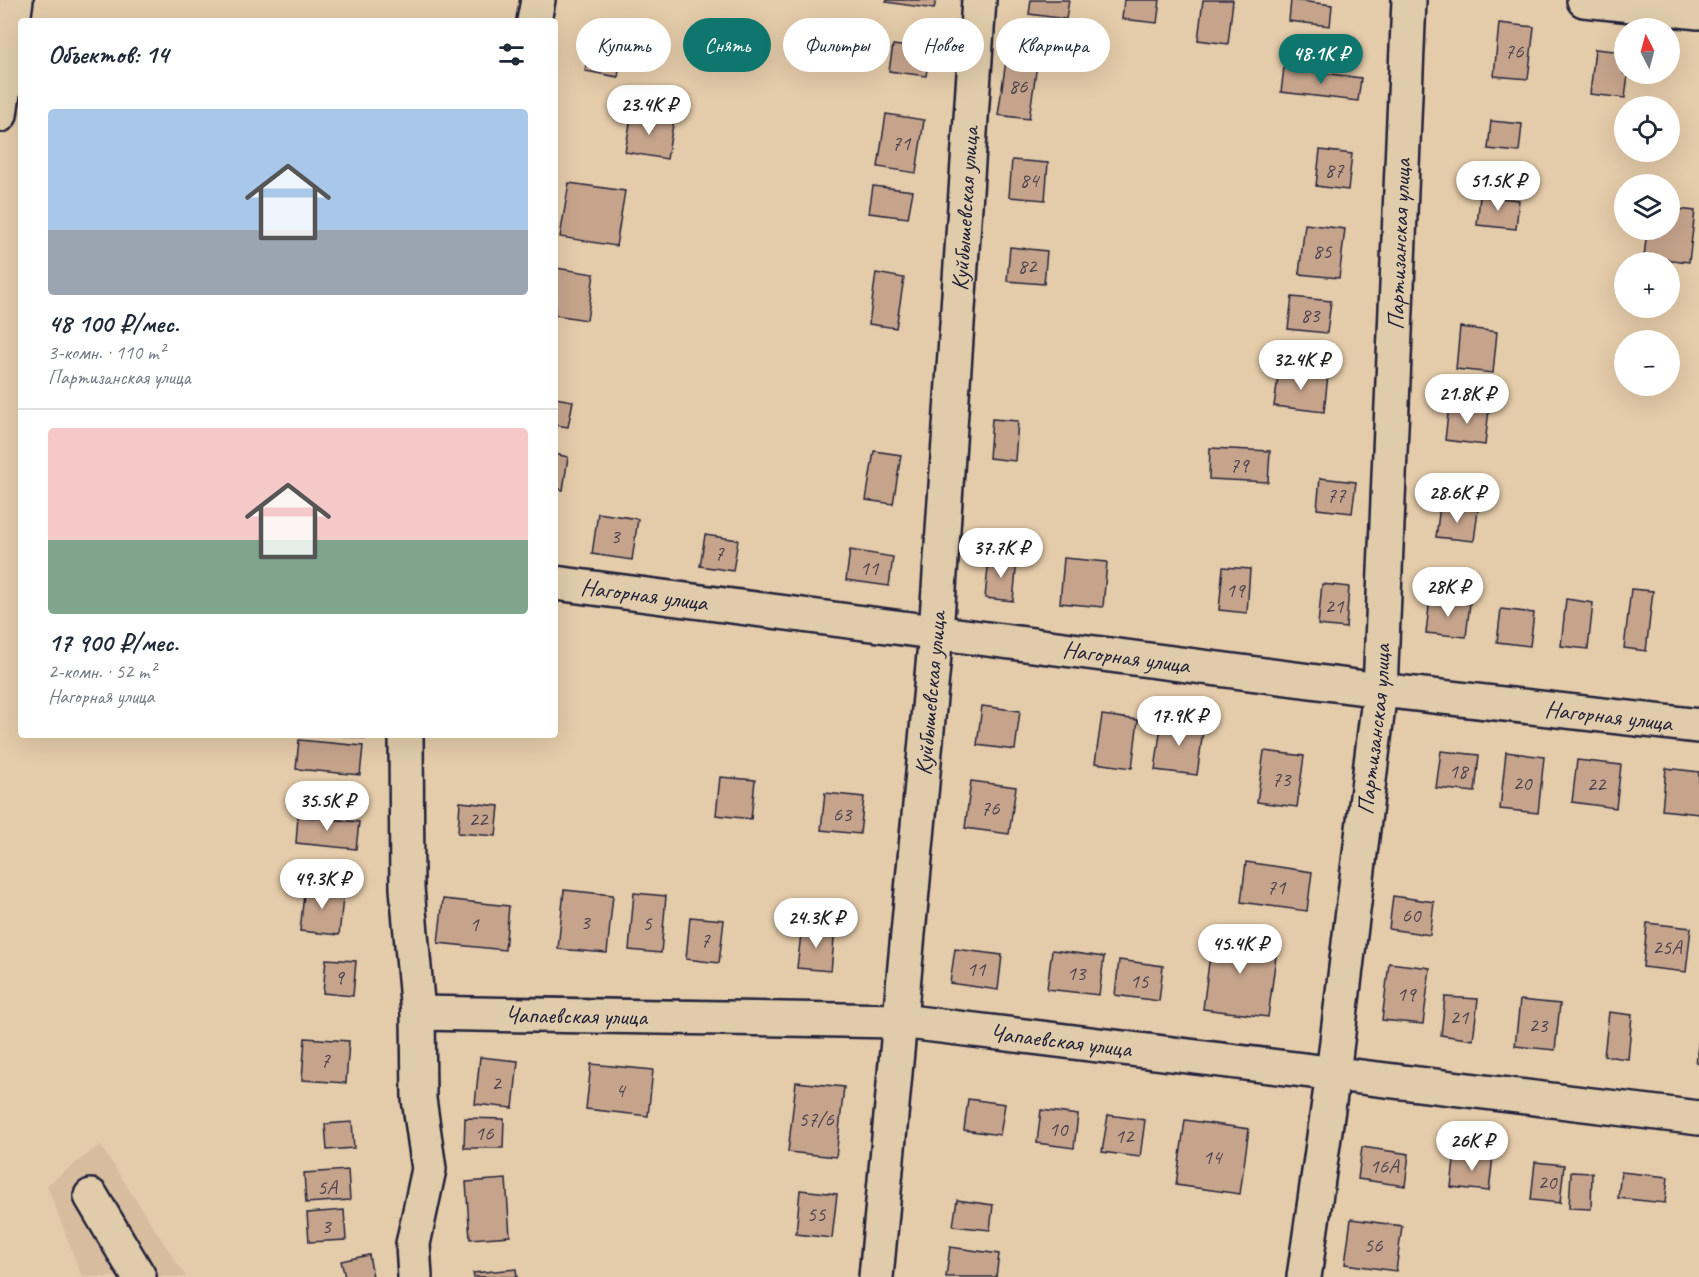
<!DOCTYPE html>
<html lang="ru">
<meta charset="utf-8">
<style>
:root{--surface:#fff;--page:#f6f6f7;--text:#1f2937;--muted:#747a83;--line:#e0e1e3;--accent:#0f766e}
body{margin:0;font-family:Caveat,sans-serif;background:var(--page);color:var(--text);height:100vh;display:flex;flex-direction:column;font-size:22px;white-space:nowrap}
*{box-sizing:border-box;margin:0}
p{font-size:20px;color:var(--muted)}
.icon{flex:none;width:33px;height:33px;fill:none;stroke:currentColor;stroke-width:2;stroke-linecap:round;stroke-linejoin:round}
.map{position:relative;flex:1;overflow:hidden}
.panel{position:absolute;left:18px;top:18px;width:540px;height:720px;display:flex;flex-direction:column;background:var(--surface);border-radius:6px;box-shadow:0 6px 24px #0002}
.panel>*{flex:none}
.guide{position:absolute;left:576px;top:18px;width:570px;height:54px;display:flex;gap:12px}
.needle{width:39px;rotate:354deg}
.controls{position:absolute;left:1614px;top:18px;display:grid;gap:12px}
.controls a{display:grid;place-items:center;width:66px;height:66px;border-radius:50%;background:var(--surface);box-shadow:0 6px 24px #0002;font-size:30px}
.price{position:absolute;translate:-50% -51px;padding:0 14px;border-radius:21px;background:#fff;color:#222;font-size:20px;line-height:39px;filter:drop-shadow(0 2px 3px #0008)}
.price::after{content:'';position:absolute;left:50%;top:36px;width:18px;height:14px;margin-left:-9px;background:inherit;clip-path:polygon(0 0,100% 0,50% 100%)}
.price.active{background:var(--accent);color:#fff}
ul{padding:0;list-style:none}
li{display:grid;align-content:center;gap:12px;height:318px;padding:0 30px}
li+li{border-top:2px solid var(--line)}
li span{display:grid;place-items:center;height:186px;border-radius:6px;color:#555}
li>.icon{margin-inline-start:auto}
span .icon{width:108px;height:108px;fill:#fffc;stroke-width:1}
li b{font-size:26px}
h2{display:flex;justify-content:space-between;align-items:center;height:72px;padding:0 30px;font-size:26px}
.chip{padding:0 21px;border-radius:27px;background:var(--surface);box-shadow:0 6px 24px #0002;font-size:21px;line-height:54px}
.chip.active{background:var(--accent);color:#fff}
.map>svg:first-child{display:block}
.built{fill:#d7bc9e}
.building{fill:#c6a48c;stroke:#22223b;stroke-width:1.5}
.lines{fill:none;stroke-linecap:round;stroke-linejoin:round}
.minor-casing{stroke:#22223b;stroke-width:38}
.minor{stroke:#e0ccaa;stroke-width:33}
.labels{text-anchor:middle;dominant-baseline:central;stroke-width:5;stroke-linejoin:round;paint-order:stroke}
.number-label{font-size:21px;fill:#4b424f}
.street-label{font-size:24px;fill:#22223b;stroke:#e0ccaa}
</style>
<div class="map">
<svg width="1699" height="1277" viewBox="0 0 1699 1277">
<rect width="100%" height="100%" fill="#e4cba9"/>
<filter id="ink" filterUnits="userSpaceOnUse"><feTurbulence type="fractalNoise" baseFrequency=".0167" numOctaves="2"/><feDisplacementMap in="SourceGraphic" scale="12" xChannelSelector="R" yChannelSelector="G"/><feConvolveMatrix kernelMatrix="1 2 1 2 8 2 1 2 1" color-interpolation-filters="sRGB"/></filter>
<g filter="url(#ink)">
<path class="built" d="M100 1145 186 1277H82L47 1185Z"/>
<path class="building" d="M887 0H936L934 9 886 2Z
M1031 0H1069L1066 19 1029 14Z
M1124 0H1160L1157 23 1122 19Z
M1203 0H1233L1228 44 1198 40Z
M1291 0 1332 5 1330 26 1289 21Z
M1499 23 1534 27 1528 79 1494 76Z
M592 27 625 33 618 77 585 71Z
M893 45 930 50 926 76 889 71Z
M1595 49 1624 52V74H1628L1625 98 1590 94Z
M1007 54 1038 58 1029 119 998 115Z
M1284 68 1361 78 1358 101 1281 92Z
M632 112 674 119 667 159 625 152Z
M886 114 924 120 916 173 878 167Z
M1491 121 1522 124 1519 152 1488 149Z
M1320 150 1352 154 1348 190 1316 186Z
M1012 160 1048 163 1045 200 1009 197Z
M569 183 625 191 616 246 560 237Z
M873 186 913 191 908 218 869 213Z
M1480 196 1519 200 1516 229 1477 225Z
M1670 208 1695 211 1689 262 1644 257 1647 230H1670Z
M1305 224 1345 229 1339 278 1299 274Z
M1010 247 1047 251 1044 284 1007 281Z
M556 268 594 274 587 320 555 315Z
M876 273 904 278 896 328 869 324Z
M1292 297 1331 301 1327 333 1288 329Z
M1460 327 1497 332 1493 373 1456 369Z
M1279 370 1328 375 1324 412 1274 406Z
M555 398 573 401 568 427 555 425Z
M1449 405 1489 409 1485 445 1445 440Z
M992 419 1018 421 1015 461 989 458Z
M1210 448 1270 451 1268 482 1209 479Z
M874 451 901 455 893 504 866 500Z
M555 454 568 457 563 490 555 488Z
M1320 478 1356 482 1352 513 1317 509Z
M1440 506 1478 510 1474 541 1436 537Z
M598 513 638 519 632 560 592 554Z
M705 535 738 540 733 571 700 566Z
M850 550 893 557 889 586 846 580Z
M989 557 1017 559 1013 601 985 598Z
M1064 558 1107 562 1103 607 1060 603Z
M1223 567 1250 569 1247 613 1219 610Z
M1322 584 1349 587 1346 628 1318 625Z
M1631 589 1653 591 1646 651 1624 648Z
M1430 598 1470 603 1466 637 1426 633Z
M1566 599 1593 603 1588 649 1561 646Z
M1501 609 1534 613 1530 646 1497 642Z
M982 706 1020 711 1015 750 977 745Z
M1102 715 1138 720 1132 768 1095 763Z
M1162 718 1204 724 1197 775 1155 770Z
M339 735H367L366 739Z
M299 740 363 746 360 775 296 769Z
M1264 751 1304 756 1297 807 1257 802Z
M1441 751 1479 755 1475 792 1436 788Z
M1506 752 1544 757 1538 813 1500 809Z
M1577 760 1621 765 1616 808 1572 802Z
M1666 768 1699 772V814L1662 810Z
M720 777 755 780 751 819 716 815Z
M971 781 1016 787 1009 834 965 828Z
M825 793 864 797 860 834 821 830Z
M460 802 499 806 496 836 458 833Z
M298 816 359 822 356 849 296 843Z
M1246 862 1312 872 1307 911 1241 902Z
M305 885 344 889 339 935 300 931Z
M564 890 613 895 607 953 558 949Z
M634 893 666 896 661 953 629 950Z
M1393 896 1434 902 1430 935 1389 929Z
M443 899 509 906 505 950 438 943Z
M690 917 724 920 719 963 686 959Z
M1647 923 1691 928 1686 972 1643 967Z
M802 926 835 929 831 971 797 968Z
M1213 932 1278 941 1268 1017 1203 1009Z
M955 949 1002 955 998 990 950 983Z
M1052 950 1104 957 1099 995 1047 989Z
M326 959 356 961 353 996 323 993Z
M1119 960 1163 966 1159 1001 1115 995Z
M1389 963 1430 968 1423 1024 1382 1020Z
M1445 997 1478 999 1473 1040 1441 1035Z
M1520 1000 1560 1004 1555 1050 1515 1046Z
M1609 1012 1632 1015 1628 1059 1604 1056Z
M1699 1037V1063L1696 1062Z
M305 1038 349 1041 346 1083 302 1080Z
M480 1057 518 1061 513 1108 475 1104Z
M591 1064 653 1070 648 1116 586 1109Z
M796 1082 844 1087 836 1157 788 1152Z
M968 1099 1005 1104 1000 1135 964 1130Z
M1041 1110 1078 1115 1074 1148 1037 1143Z
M1108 1115 1145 1120 1140 1157 1102 1152Z
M465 1118 504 1119 503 1148H464Z
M1185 1120 1249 1129 1240 1194 1176 1185Z
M352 1122 354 1148 327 1150 325 1124Z
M1362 1147 1409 1154 1405 1186 1358 1179Z
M1455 1152 1493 1156 1489 1191 1451 1187Z
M1535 1162 1564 1165 1560 1203 1531 1200Z
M348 1170 350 1200 306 1203 304 1173Z
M1571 1172 1592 1173 1591 1209 1569 1208Z
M1621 1172 1668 1177 1665 1203 1618 1198Z
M506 1179 510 1236 470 1239 466 1182Z
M800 1190 837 1194 832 1238 796 1234Z
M957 1200 993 1205 990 1230 953 1226Z
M344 1210 346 1240 309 1242 307 1213Z
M1351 1219 1402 1226 1396 1271 1345 1264Z
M950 1247 999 1254 996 1277H946Z
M369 1255 373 1277H345L341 1261Z
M516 1269 517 1277H474L473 1273Z"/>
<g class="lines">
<defs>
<g id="minor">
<path d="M1584 0 1699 12"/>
<path d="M534 21 538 0"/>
<path d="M0 115 16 0"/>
<path id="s1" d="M555 583 1380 690 1699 726"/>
<path d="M406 735 407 888 418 1013 419 1099 429 1169 413 1244 415 1277"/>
<path id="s2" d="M418 1013 900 1021 1699 1118"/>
<path d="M91 1196 139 1277"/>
<path id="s3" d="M876 1277 936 633 979 0"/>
<path id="s4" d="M1304 1277 1333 1074 1380 690 1409 0"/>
</g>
</defs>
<use href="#minor" class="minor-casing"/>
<use href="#minor" class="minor"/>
</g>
</g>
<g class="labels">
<g class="number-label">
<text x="1514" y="51">76</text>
<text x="1018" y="86">86</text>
<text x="901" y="143">71</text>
<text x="1334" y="170">87</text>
<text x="1029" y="180">84</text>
<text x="1322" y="251">85</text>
<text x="1027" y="266">82</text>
<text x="1310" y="315">83</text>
<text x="1239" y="465">79</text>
<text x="1336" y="495">77</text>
<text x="615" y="536">3</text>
<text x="719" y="553">7</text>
<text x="869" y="568">11</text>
<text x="1235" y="590">19</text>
<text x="1334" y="606">21</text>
<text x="1458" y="771">18</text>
<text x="1281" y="779">73</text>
<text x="1522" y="783">20</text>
<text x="1596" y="784">22</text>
<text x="990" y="808">76</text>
<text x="842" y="814">63</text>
<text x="478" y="819">22</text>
<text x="1276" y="887">71</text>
<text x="1411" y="915">60</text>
<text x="585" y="922">3</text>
<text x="647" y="923">5</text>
<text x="474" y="924">1</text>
<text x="705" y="940">7</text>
<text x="1667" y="947">25А</text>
<text x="976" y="969">11</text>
<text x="1076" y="973">13</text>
<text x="339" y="977">9</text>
<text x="1139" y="981">15</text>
<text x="1406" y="994">19</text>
<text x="1459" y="1017">21</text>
<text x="1538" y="1025">23</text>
<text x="325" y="1060">7</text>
<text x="496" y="1083">2</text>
<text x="620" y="1090">4</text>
<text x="816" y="1119">57/6</text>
<text x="1058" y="1129">10</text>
<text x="484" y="1133">16</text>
<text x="1124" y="1136">12</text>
<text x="1212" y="1157">14</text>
<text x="1384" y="1166">16А</text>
<text x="1547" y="1182">20</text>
<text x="327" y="1187">5А</text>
<text x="816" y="1214">55</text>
<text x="326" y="1226">3</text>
<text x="1373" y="1245">56</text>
</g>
<g class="street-label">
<text stroke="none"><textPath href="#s3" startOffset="1072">Куйбышевская улица</textPath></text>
<text stroke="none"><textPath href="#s4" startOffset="1038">Партизанская улица</textPath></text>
<text stroke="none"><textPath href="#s1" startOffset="90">Нагорная улица</textPath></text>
<text stroke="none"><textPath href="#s1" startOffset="576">Нагорная улица</textPath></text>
<text stroke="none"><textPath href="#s3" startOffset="586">Куйбышевская улица</textPath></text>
<text stroke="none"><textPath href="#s1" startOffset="1062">Нагорная улица</textPath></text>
<text stroke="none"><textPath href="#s4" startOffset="552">Партизанская улица</textPath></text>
<text stroke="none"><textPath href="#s2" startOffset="158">Чапаевская улица</textPath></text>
<text stroke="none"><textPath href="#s2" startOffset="644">Чапаевская улица</textPath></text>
</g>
</g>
</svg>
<div class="controls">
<a><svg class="needle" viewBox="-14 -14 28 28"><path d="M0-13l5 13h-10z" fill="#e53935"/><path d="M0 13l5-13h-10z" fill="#747a83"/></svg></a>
<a><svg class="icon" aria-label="locate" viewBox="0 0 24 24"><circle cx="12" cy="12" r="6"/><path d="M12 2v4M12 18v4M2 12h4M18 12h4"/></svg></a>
<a><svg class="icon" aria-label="layers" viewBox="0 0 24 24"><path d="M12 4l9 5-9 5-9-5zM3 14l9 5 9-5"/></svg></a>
<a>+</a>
<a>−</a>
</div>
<b class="price active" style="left:1321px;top:85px">48.1K ₽</b>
<b class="price" style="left:649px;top:136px">23.4K ₽</b>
<b class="price" style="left:1498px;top:212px">51.5K ₽</b>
<b class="price" style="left:1301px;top:391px">32.4K ₽</b>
<b class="price" style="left:1467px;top:425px">21.8K ₽</b>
<b class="price" style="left:1457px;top:524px">28.6K ₽</b>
<b class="price" style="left:1001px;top:579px">37.7K ₽</b>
<b class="price" style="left:1448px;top:618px">28K ₽</b>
<b class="price" style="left:1179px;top:747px">17.9K ₽</b>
<b class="price" style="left:327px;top:832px">35.5K ₽</b>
<b class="price" style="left:322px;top:910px">49.3K ₽</b>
<b class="price" style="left:816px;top:949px">24.3K ₽</b>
<b class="price" style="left:1240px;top:975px">45.4K ₽</b>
<b class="price" style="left:1472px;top:1172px">26K ₽</b>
<div class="guide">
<a class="chip">Купить</a>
<a class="chip active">Снять</a>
<a class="chip">Фильтры</a>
<a class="chip">Новое</a>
<a class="chip">Квартира</a>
</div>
<section class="panel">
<h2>Объектов: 14<svg class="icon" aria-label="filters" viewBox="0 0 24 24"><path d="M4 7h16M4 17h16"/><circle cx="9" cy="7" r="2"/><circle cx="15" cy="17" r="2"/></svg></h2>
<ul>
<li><span style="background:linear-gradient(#a9c7e8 65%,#9aa5b1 0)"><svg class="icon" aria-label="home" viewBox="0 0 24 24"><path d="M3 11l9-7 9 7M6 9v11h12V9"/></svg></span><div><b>48 100 ₽/мес.</b><p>3-комн. · 110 m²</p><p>Партизанская улица</p></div></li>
<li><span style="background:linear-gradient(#f6c9c9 60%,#7fa58c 0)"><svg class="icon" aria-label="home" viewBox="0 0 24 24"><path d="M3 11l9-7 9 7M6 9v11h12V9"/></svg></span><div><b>17 900 ₽/мес.</b><p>2-комн. · 52 m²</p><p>Нагорная улица</p></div></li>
</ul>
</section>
</div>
